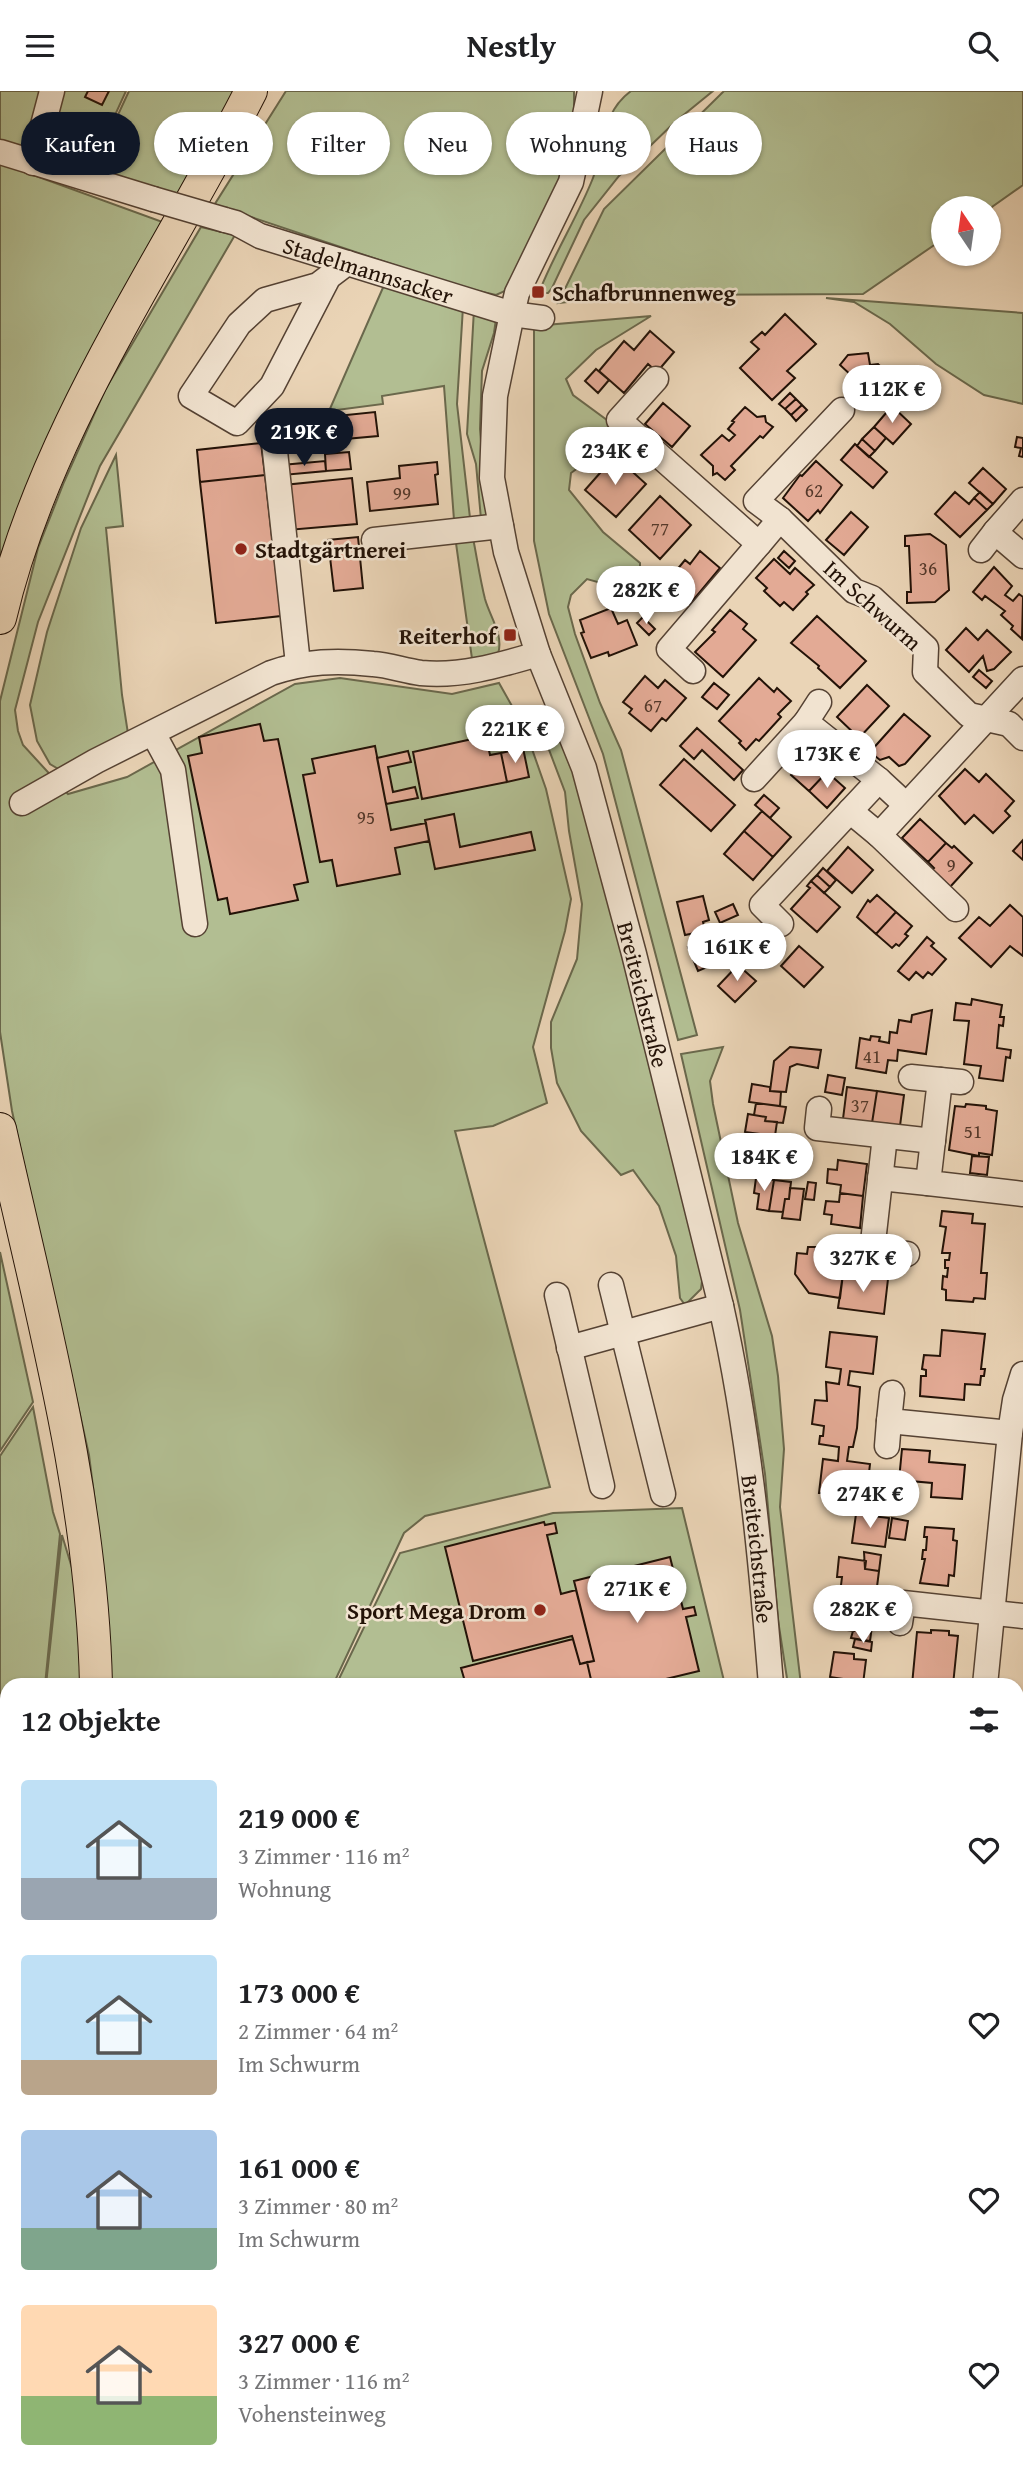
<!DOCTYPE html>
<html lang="de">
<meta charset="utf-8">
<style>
:root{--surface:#fff;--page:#f2f2f2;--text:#202124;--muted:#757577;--accent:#111827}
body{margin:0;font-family:"Gentium Book Plus",serif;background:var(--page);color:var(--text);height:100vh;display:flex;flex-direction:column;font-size:26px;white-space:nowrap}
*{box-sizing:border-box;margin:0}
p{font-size:23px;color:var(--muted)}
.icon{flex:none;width:38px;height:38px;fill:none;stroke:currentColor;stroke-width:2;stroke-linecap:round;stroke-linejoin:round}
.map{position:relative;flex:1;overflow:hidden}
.drawer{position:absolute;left:0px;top:1587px;width:1024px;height:800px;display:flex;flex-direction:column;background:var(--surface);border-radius:21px 21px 0 0;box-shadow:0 2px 5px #0004}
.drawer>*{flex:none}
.top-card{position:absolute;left:21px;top:21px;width:982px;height:63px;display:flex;gap:14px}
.needle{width:46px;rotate:347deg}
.buttons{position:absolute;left:931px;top:105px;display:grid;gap:14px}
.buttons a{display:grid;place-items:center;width:70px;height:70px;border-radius:50%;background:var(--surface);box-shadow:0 2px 5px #0004;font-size:35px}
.price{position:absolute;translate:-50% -60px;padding:0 16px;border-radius:24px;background:#fff;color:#222;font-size:23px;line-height:46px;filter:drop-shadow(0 2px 4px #0008)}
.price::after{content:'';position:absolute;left:50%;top:42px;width:21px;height:16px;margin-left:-10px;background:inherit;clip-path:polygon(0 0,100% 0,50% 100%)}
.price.active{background:var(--accent);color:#fff}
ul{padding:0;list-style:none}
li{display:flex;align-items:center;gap:21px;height:175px;padding:0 21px}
li span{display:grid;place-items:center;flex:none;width:196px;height:140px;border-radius:7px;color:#555}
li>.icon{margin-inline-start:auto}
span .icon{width:84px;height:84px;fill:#fffc;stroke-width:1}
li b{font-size:30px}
h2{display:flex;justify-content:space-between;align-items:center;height:84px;padding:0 21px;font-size:30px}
.pill{padding:0 24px;border-radius:32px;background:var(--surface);box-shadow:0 2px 5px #0004;font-size:24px;line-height:63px}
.pill.active{background:var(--accent);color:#fff}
header{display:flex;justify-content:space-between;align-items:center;height:91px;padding:0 21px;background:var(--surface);font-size:32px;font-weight:700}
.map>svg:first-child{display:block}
.green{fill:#b2be92;stroke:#6a684c;stroke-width:2}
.building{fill:#e3aa95;stroke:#231207;stroke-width:2}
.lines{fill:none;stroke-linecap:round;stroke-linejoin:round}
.minor-casing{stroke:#554233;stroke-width:27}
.major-casing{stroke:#231207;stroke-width:34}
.minor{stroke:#f1e3d0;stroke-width:24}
.major{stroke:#ead4b6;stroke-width:32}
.minor-bridge-casing{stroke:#554233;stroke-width:27;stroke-linecap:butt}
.minor-bridge{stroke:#f1e3d0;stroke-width:24}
.poi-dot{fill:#8f2418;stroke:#f1e3d0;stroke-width:2.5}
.labels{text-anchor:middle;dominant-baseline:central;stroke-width:5;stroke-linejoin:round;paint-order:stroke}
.number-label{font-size:19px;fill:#53382a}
.street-label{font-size:23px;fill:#231207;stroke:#f1e3d0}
.poi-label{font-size:23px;font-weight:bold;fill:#231207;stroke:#f1e3d0;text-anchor:start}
</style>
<header><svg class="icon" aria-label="menu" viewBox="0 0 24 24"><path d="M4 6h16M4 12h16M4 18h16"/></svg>Nestly<svg class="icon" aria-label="search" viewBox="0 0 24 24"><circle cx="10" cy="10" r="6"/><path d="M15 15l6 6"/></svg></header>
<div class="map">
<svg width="1023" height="2386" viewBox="0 0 1023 2386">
<rect width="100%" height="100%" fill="#ead4b6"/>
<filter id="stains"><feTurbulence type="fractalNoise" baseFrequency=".00286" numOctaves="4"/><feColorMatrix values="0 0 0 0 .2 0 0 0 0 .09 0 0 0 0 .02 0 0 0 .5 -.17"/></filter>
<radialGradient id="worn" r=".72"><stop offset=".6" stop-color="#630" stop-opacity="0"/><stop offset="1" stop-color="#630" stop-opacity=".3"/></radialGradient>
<path class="green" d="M0 0H126L88 83 0 55Z
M129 0H239L184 111 90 84Z
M286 0H574V25L556 101 505 200 496 204 457 195 251 126 213 116Z
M631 0H713L675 31 619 85 584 129 552 197 548 202H543L540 199C555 161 578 125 593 87 605 55 601 22 631 0Z
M724 0H1023V94L989 118 943 117V148L863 203 632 204 558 212 604 118Z
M0 72 168 133 120 205 71 305 0 493Z
M201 136 235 144 100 375 38 531 15 619 18 640 23 654 68 703 127 686 295 593 340 587 452 603 499 592 525 638 546 698 571 808 565 840 533 956 547 1012 493 1035 455 1040 550 1396 425 1425 404 1442 333 1594H111L100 1451 89 1364 12 1020 0 941V610L38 457 64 391 105 299Z
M385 192 463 216 457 313 470 427 454 429 444 295 382 305 383 313 329 320Z
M826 207 1023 222V313L984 304 936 273 890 233 854 211Z
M474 218 496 228 494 242 482 280 480 338 487 426 481 428 476 373 467 343Z
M651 225 596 259 566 288 573 304 611 332 623 344 571 382 569 399 603 441 640 472V486L612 495 587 488 571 504 568 516 575 543 600 612 621 659 697 944 678 949 603 663 549 523 534 450V235Z
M116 364 123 435 106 437 122 604 129 649 60 679 50 673 37 650 30 614 47 541 81 437Z
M455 445 473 447C477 467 480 488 485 508 490 526 504 544 498 563L473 575Z
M552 622 577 679 703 1183 701 1198 685 1214 680 1207 676 1165 659 1115 633 1079 621 1084 581 1040 557 992 551 957V931L577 868 582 813 569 740 565 701 537 627Z
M723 956 710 990 713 1013 738 1132 772 1245 778 1285 784 1358 780 1416 801 1594H788L778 1529 765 1383 740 1219 681 963Z
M0 1161 33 1311 0 1360Z
M33 1316 53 1421 60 1443 45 1594H7V1736L0 1753V1365Z
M682 1417 725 1594H336L400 1462 553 1422Z
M62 1444 84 1517 87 1594H46Z
M7 1743V2380H45V2386H0V1761Z
M110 2380H306L307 2386H111Z
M330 2380H501L502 2386H331Z
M503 2380H755L756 2384 504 2386Z
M756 2380H956L958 2386H755Z"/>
<path class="building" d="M88 0H109L102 14 85 6Z
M785 223 816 253 787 280 795 287 772 309 740 277 759 258 751 251 762 241 765 244Z
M650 240 674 261 657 281 648 273 624 302 599 280 624 250 634 259Z
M868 262 870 274 878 273 885 280 867 299 840 274 848 264Z
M596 278 609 289 598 302 585 290Z
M859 293 867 299 855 312 848 305Z
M790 302 796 308 785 318 779 313Z
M796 308 802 314 791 324 785 318Z
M663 312 690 335 672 356 645 333Z
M802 314 807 319 796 330 791 324Z
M892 315 911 333 893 353 874 336Z
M745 316 757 326 765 325 766 331 773 336 763 347 760 345 731 375 735 379 725 389 717 382 713 384V375L701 364 722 344 729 350 735 344 728 338 734 331 732 330Z
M375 321 378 345 301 352 299 329Z
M874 336 886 347 875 360 862 348Z
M1017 346 1023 347V366L1019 365 1021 357 1015 356Z
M862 348 875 360 869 366 857 355Z
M261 352 265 384 200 391 197 359Z
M855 353 887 381 873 397 841 369Z
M349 361 351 378 326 380 325 363Z
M615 365 646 393 616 426 585 399Z
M325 370 326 380 283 384 282 374Z
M816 370 842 394 820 422 818 419 808 430 783 407 800 384 802 385Z
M437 371 438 383 435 384 438 413 370 420 367 391 400 387 399 375Z
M983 377 1006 398 993 413 969 392Z
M265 384 281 525 216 532 200 391Z
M352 387 357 433 288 439 284 394Z
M955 401 969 413 974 407 987 419 960 446 935 423Z
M980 401 993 413 987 419 974 407Z
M660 405 691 434 660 468 629 439Z
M851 421 868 436 844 464 826 449Z
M930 443 946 454 949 499 935 511 907 512V501H911L909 455H905V445Z
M358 446 363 497 334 500 328 449Z
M700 460 720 477 690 513 666 492 685 469 690 473Z
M784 460 795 470 789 477 778 467Z
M774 468 790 483 795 477 814 494 806 501 808 503 793 519 784 511 780 515 764 500 767 497 756 487Z
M994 476 1012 495 1005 504 1013 510 1019 503 1023 506 1022 548 1011 538 1013 535 1001 524 1005 520 985 505 982 509 973 501Z
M611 517 618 533 627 529 637 554 609 565 608 561 591 567 581 542 584 541 580 529Z
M730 519 747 533 743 538 756 549 723 586 695 561 715 541 712 539Z
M817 525 866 570 840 597 818 577 819 575 791 552Z
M643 526 655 538 649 544 637 532Z
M966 537 978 549 987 539 1011 561 994 578 987 580 983 565 969 581 946 559Z
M979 579 992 590 986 597 973 586Z
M645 585 658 597 665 589 686 607 666 630 662 627 651 640 629 622 632 618 623 611Z
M759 587 774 601 777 597 791 610 778 623 781 626 759 650 756 648 746 659 739 652 741 650 719 630Z
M714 592 729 604 717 618 702 606Z
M867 594 889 615 859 647 837 626Z
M904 623 930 645 905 673 899 675 889 666 880 669 870 661Z
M260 633 264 650 278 648 308 791 294 794 298 809 230 823 227 807 218 809 188 665 202 662 199 646Z
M697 637 743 679 734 689 702 659 694 668 680 655Z
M486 645 490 664 501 662 507 691 422 708 413 661Z
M375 655 391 739 426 732 429 750 395 757 400 783 337 795 332 769 320 771 303 684 315 682 312 668Z
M523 657 529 686 507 691 501 662Z
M408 660 411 671 388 676 393 701 415 696 418 707 386 713 377 667Z
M810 665 827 681 809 700 791 684Z
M684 668 735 714 711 740 660 694Z
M965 678 979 691 986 683 1014 710 1005 720 1010 725 993 742 974 724 965 733 939 705Z
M827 681 845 697 827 717 809 700Z
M764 704 779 717 770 727 755 714Z
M762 720 791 746 773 766 744 740Z
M454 723 460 756 531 741 535 759 435 778 425 729Z
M920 728 946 752 928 771 902 747Z
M744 740 773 766 753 789 724 763Z
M1023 749V769L1013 760Z
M946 752 952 757 954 755 972 772 950 796 932 779 934 777 928 771Z
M848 756 873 779 852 802 827 780Z
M823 777 836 789 830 796 817 784Z
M817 784 830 796 824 802 811 790Z
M811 790 840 816 817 841 791 818 810 797 807 795Z
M877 804 896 821 876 843 857 826 868 809 870 811Z
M703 805 709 829 703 831 705 840 685 844 677 811Z
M733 813 738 824 720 832 715 821Z
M1010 814 1023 826V865L1010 855 991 876 959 847 979 826 990 835Z
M896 821 912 835 905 843 908 845 899 855 896 853 892 857 876 843Z
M742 842 751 850 738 864 729 856Z
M714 845 724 869 698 880 688 856Z
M927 846 934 852 931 855 946 868 932 884 928 881 923 887 916 881 909 889 898 880Z
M799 855 823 876 804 896 781 875Z
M738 874 756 890 735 911 718 895Z
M972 908 1002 914 1000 926H1004L1003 935 999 934 997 957 1011 959 1010 967 1006 966 1003 990 979 987 981 975 964 973 969 930 954 929 956 912 971 914Z
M932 919 926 963 898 959 897 970 888 969 886 982 856 977 860 947 870 949 871 945 880 946 879 950 889 952 890 941 897 942 899 929 911 931 912 924Z
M790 956 821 959 818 977 797 973 790 976 786 1001 770 1000 774 970Z
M828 984 845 987 842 1004 825 1001Z
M752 993 770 996V1000L781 1001 780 1015 749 1011Z
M847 996 877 1000 872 1032 843 1028Z
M877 1000 904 1004 900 1035 872 1032Z
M756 1012 786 1016 783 1032 765 1030 766 1026 754 1024Z
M966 1013 986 1015V1018L997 1020 992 1064 979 1062V1065L949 1059 955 1015 965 1016Z
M748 1023 766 1026 765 1030 777 1031 775 1045 745 1041Z
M752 1042 782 1046 780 1057 768 1055 767 1061 750 1058Z
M768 1055 788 1058 785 1077 754 1072 756 1059 767 1061Z
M972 1065 989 1066 987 1084 970 1082Z
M838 1069 867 1073 863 1105 840 1102 841 1094 827 1092 828 1078 837 1079Z
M756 1087 774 1089 769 1120 757 1118 759 1103 754 1102Z
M774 1089 791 1091 789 1108H785L783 1121 769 1120Z
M808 1091 816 1092 814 1109 805 1108Z
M790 1097 804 1098 800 1129 782 1127 785 1108H789Z
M840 1102 863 1105 860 1137 831 1133 832 1124 824 1123 826 1110 839 1111Z
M942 1120 973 1123 972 1132 985 1133 981 1182H987L985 1208 974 1207 973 1211 946 1209V1199L942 1198 943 1185 947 1186 948 1177H945V1169H949L950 1162H942L946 1136 940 1135Z
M808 1156H816L815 1164 822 1165 821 1173 824 1179 843 1183 840 1207 809 1202 795 1183 797 1162 807 1163Z
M843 1183 888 1188 884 1223 838 1217Z
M942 1239 985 1243 981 1278H985L984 1285H981L980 1294 965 1293 964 1309 920 1305 921 1285H926V1279L922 1278 924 1264 940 1265Z
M830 1241 877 1246 873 1283 850 1280 848 1294 860 1296 857 1337 853 1356H849L847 1370 870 1373 866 1408 852 1404 851 1406 835 1402H819L823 1368 838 1370 839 1356 819 1353 820 1345H823L824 1335 812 1333 815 1309 827 1310 826 1291 839 1293 841 1278 826 1276Z
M902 1358 930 1360 929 1371 965 1374 962 1408 931 1406 932 1392 899 1389Z
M856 1423 889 1427 885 1456 852 1452Z
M892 1427 908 1430 905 1449 889 1447Z
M544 1431 545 1434 555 1432 557 1442 547 1444 561 1503 576 1499 594 1570 580 1573 572 1545 473 1570 445 1456Z
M925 1436 954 1438 953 1449 957 1450 954 1485 949 1484 948 1495 920 1492 925 1468H922L923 1459H926L927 1446H924Z
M864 1461 881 1464 879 1480 865 1478Z
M670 1466 683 1518 694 1516 696 1524 686 1526 699 1580 641 1594H600V1591L592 1593 587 1571 594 1570 574 1490Z
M839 1466 866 1470 865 1478 879 1480 872 1535 855 1533 854 1540 830 1537 832 1519H838L842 1486H837Z
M855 1533 872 1535 870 1550 851 1547Z
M931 1539 949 1540V1544L958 1545 953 1594H912L917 1541 931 1542Z
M573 1548 580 1573 587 1571 592 1593 600 1591 598 1594H466L461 1577Z
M855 1548 872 1551 871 1560 853 1556Z
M834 1561 854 1563V1568L866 1569 863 1593 844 1591V1588L830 1586Z
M1023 1624V1671L1017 1642V1625Z
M1023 1906V1932L1017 1934V1908Z
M1023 2050V2081L1017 2083V2052Z
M1019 2175 1023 2186V2194L1017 2196V2176Z"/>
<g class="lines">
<defs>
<g id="minor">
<path id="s1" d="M590 0 571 91 517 202 512 223 495 305 492 387 506 461 538 563 584 677 634 863 721 1215C749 1340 761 1467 771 1594"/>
<path d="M0 61 153 108"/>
<path d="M33 72 52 0"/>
<path id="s2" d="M225 129 236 132 260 145 512 223 542 227"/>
<path d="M328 187 272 295 237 332 191 305 239 233 265 209 318 194 347 172"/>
<path d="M656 288 619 329 759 453 780 428"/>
<path d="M842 319 756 410 780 428 854 500 872 507 926 557 925 581 969 624 1009 633 1023 647"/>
<path d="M273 342 298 573"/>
<path d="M1023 409 995 441 1023 465"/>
<path d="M374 449 501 435"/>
<path d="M981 459 995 441"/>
<path d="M693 580 669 558 759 453"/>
<path d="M806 631 819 611"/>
<path d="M153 642 173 679 195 833"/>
<path d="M754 688 806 631 879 689 906 714"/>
<path d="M22 712 96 670 271 582C306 570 337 569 373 573 389 574 405 580 421 582 461 586 500 574 538 563"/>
<path d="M850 720 879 689"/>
<path d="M879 744 956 818"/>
<path d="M781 833 762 814 850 720 879 744 1023 588"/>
<path d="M911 986 940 989 928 1092 1023 1103"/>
<path d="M940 989 961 991"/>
<path d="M819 1018 817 1037 933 1050"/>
<path d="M880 1087 928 1092"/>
<path d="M852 1158 907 1163"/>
<path d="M872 1160 885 1045"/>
<path d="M611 1194 663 1403"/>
<path d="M557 1204 602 1395"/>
<path d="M569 1257 721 1215"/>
<path d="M892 1302 889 1330 1010 1342"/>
<path d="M887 1355 889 1330"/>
<path d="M900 1532 903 1512 1023 1525"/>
<path d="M985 1594 1010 1342 1015 1309 1023 1283"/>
<path d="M1017 2010 1023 2018"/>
<path d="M976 2380 977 2386"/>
</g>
<path id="major" d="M0 527C45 336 163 173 251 0
M0 1038C41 1222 92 1405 96 1594
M54 2380 55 2386"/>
</defs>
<use href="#minor" class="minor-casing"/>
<use href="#major" class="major-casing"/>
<use href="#minor" class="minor"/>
<use href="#major" class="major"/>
<defs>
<path id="minor-bridge" d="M153 108 225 129"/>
</defs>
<use href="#minor-bridge" class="minor-bridge-casing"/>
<use href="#minor-bridge" class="minor-bridge"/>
</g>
<g class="poi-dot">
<rect x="531" y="194" width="14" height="14" rx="3.5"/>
<circle cx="241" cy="458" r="7"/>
<rect x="503" y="537" width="14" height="14" rx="3.5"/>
<circle cx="540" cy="1519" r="7"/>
</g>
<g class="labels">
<g class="number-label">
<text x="814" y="399">62</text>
<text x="402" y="402">99</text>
<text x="660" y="437">77</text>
<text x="928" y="477">36</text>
<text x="653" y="614">67</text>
<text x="366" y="726">95</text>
<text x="951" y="774">9</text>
<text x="872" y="965">41</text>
<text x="860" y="1014">37</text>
<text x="973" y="1040">51</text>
</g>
<g class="street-label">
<text stroke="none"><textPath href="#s2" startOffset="152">Stadelmannsacker</textPath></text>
<text transform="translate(873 514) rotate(42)">Im Schwurm</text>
<text stroke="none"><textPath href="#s1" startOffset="943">Breiteichstraße</textPath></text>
<text stroke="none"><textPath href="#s1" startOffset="1510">Breiteichstraße</textPath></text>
</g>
<g class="poi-label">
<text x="552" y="201">Schafbrunnenweg</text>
<text x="255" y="458">Stadtgärtnerei</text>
<text x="496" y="544" text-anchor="end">Reiterhof</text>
<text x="526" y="1519" text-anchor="end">Sport Mega Drom</text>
</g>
</g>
<rect width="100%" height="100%" filter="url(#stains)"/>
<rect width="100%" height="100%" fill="url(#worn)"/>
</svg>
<div class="buttons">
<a><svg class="needle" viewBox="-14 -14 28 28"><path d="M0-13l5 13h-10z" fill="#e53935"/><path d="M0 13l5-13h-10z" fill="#757577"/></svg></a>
</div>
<b class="price" style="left:892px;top:334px">112K €</b>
<b class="price active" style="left:304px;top:377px">219K €</b>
<b class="price" style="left:615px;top:396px">234K €</b>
<b class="price" style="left:646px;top:535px">282K €</b>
<b class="price" style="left:515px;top:674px">221K €</b>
<b class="price" style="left:827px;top:699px">173K €</b>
<b class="price" style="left:737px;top:892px">161K €</b>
<b class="price" style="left:764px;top:1102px">184K €</b>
<b class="price" style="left:863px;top:1203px">327K €</b>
<b class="price" style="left:870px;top:1439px">274K €</b>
<b class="price" style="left:637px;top:1534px">271K €</b>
<b class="price" style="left:863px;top:1554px">282K €</b>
<div class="top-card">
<a class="pill active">Kaufen</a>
<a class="pill">Mieten</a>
<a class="pill">Filter</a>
<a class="pill">Neu</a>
<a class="pill">Wohnung</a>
<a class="pill">Haus</a>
</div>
<section class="drawer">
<h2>12 Objekte<svg class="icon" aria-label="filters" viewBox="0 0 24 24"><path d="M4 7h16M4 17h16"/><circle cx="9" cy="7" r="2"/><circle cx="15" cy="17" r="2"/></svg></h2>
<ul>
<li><span style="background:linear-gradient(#bfe0f5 70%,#9aa5b1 0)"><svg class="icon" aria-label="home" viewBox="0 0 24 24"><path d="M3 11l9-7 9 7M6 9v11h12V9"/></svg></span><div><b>219 000 €</b><p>3 Zimmer · 116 m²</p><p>Wohnung</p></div><svg class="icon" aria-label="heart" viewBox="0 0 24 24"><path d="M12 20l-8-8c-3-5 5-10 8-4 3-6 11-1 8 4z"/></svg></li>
<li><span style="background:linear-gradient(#bfe0f5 75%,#b9a48a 0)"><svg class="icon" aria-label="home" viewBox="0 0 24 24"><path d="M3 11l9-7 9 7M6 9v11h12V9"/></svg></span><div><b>173 000 €</b><p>2 Zimmer · 64 m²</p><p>Im Schwurm</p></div><svg class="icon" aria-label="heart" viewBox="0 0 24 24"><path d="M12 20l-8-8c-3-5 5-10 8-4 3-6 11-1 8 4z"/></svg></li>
<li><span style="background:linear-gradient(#a9c7e8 70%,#7fa58c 0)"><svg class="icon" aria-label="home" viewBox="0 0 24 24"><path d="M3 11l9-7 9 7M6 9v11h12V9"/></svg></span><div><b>161 000 €</b><p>3 Zimmer · 80 m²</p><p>Im Schwurm</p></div><svg class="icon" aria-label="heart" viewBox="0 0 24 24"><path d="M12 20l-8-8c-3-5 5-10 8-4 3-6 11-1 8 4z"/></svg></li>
<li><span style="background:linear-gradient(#ffd9b3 65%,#8fb573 0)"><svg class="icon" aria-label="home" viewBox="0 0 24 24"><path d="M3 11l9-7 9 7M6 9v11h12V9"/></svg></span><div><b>327 000 €</b><p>3 Zimmer · 116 m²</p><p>Vohensteinweg</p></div><svg class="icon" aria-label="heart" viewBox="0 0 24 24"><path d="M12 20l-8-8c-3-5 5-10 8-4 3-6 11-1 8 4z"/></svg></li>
</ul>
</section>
</div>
